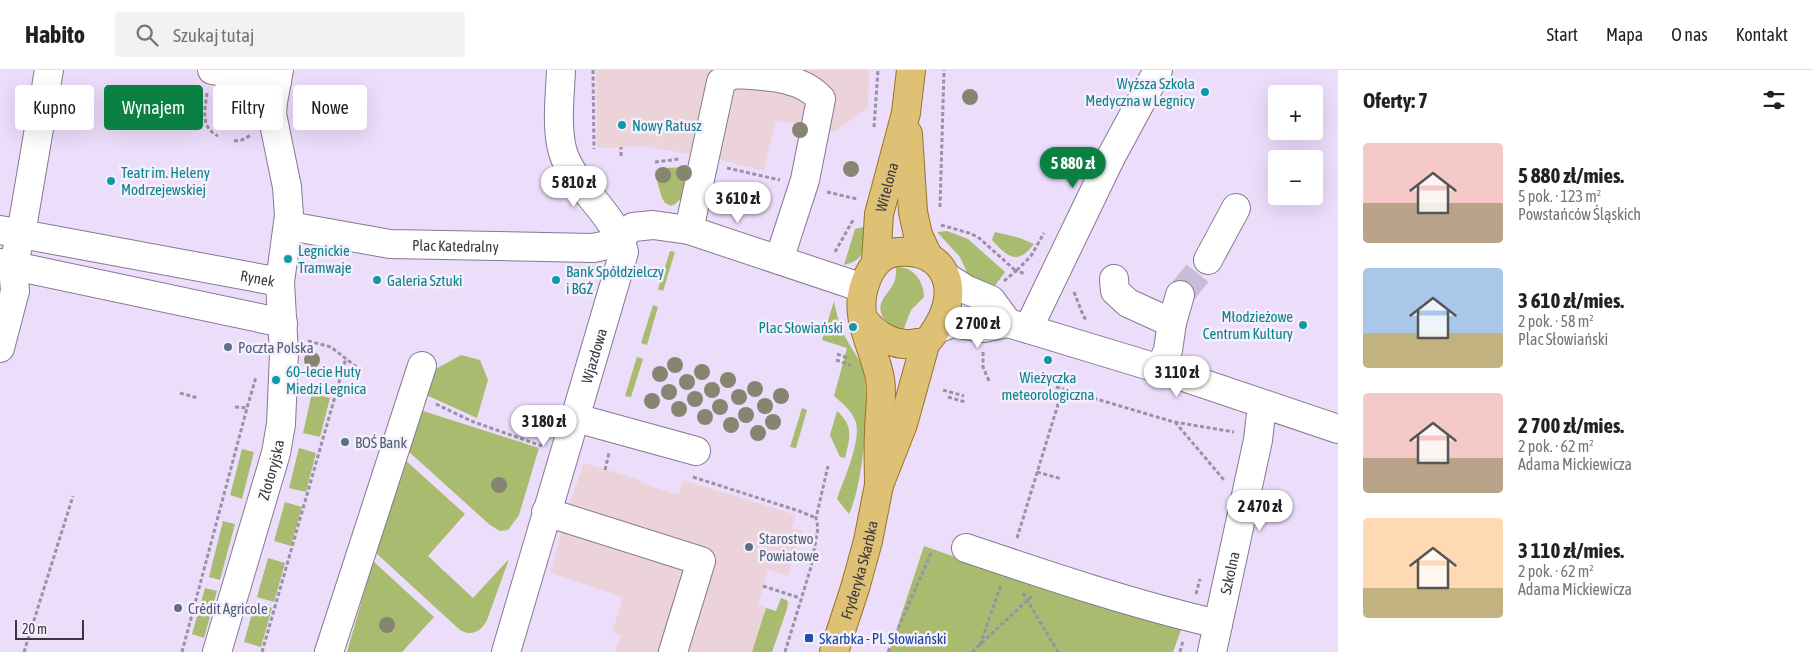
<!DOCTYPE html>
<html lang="pl">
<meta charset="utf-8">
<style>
:root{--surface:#fff;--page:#f2f2f2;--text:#202124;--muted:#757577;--line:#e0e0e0;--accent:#0b8043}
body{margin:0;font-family:"Asap Condensed",sans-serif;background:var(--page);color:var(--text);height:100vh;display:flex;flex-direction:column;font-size:19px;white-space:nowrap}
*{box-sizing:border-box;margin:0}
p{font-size:16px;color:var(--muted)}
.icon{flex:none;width:28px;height:28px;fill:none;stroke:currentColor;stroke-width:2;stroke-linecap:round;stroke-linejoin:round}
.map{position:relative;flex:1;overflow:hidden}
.drawer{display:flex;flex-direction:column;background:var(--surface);width:475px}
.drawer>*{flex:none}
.guide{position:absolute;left:15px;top:15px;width:475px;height:45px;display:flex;gap:10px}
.controls{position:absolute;left:1268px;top:15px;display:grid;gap:10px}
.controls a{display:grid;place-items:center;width:55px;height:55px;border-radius:5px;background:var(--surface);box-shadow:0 5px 20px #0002;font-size:25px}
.scale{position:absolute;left:15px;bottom:12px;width:69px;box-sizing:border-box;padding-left:5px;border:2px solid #3c3642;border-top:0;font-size:14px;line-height:18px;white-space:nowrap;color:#3c3642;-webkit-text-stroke:4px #f5effb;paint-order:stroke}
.price{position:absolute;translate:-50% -42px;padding:0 11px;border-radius:18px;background:#fff;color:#222;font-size:16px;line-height:32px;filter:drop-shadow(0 1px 2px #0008)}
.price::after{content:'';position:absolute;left:50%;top:30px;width:15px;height:11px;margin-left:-8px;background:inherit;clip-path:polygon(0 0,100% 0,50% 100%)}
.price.active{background:var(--accent);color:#fff}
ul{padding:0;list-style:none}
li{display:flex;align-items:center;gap:15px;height:125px;padding:0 25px}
li span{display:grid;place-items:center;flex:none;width:140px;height:100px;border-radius:5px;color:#555}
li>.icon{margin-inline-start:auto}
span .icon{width:60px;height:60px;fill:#fffc;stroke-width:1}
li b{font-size:21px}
h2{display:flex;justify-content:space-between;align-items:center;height:60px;padding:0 25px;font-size:21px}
.chip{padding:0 18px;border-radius:5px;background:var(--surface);box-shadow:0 5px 20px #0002;font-size:18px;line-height:45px}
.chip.active{background:var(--accent);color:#fff}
header{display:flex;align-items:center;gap:30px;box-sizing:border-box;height:70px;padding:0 25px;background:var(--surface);border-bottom:1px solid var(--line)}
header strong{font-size:24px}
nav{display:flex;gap:28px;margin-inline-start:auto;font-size:18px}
.search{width:350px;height:45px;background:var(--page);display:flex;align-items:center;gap:12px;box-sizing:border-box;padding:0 18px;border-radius:5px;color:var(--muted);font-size:19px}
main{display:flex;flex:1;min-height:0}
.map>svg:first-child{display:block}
.commercial{fill:#ecd3d9}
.green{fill:#a8bb6f}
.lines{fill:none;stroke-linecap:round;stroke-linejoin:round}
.minor-tunnel{stroke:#c9bcd6;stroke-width:28;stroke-dasharray:28 14;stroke-linecap:butt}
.minor-casing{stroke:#877893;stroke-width:30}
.major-casing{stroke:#977527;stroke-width:30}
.path{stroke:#9b90a6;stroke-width:3;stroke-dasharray:4 2.5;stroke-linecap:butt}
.minor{stroke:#fff;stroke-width:28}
.major{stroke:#dec174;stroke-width:28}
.tree{fill:#868571}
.culture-dot{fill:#0f9aa8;stroke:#f5effb;stroke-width:2}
.service-dot{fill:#5c6f8a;stroke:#f5effb;stroke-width:2}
.transit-dot{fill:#1a4fb4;stroke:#f5effb;stroke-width:2}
.labels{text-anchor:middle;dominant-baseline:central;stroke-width:5;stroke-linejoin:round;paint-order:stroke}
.culture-label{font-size:15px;fill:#0d838f;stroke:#f5effb;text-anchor:start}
.street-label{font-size:15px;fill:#3c3642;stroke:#f5effb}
.service-label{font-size:15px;fill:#4e5e75;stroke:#f5effb;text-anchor:start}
.transit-label{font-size:15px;fill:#164399;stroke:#f5effb;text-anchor:start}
</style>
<header>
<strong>Habito</strong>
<div class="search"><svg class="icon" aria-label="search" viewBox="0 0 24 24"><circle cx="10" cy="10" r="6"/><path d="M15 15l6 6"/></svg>Szukaj tutaj</div>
<nav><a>Start</a><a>Mapa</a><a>O nas</a><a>Kontakt</a></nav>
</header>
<main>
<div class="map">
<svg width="1338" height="582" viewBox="0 0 1338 582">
<rect width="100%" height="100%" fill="#ecddfb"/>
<path class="commercial" d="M596 0H869L868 38 834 62 776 50 764 101 713 88 644 76 601 78 597 77Z
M584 393 640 410 642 413 679 425 683 410 796 445 792 458 802 461 788 506 768 499 767 501 768 502 758 535 766 538 752 582H615L621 565 612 562 623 527 550 503 569 435Z"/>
<path class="green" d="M690 97 686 124 675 134 671 136 665 133 662 128 656 108 658 103 664 98Z
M863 157H868C866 176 866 190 844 195L855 159Z
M947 161 968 169 1005 202 991 221 968 205 960 187 937 162Z
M995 162 1020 168 1034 174C1018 195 1008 188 992 170Z
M670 181 675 182 663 221 658 219Z
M896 197C913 196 924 211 924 227L911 240 903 261C890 257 874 245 883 229 886 224 891 219 894 213 896 208 896 203 896 197Z
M834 231C837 245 839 257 847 270 852 280 860 289 863 300 871 330 863 416 849 444L837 429C843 411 863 368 855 350 851 340 842 333 834 326L847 278 822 270Z
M653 235 658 237 647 275 641 273Z
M461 285 480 290 488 310 477 348 424 324 432 301Z
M637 287 643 289 631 327 625 326Z
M312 323 330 328 320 367 303 363Z
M802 338 807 340 796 378 790 377Z
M420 340 539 378 519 445 508 460 500 461 490 455 408 381Z
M837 341C854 356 850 368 845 388L840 387 830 365Z
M299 378 316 383 306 422 289 418Z
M242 379 254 382 242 429 230 425Z
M404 389 465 444 428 486 473 528 509 489 487 550C482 561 471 567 460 560L376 483Z
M285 432 302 437 291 476 274 471Z
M223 451 235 454 220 510 209 507Z
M924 476 1063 525 1182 557 1173 582H889Z
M268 488 285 493 274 532 257 527Z
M373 491 434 547 402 582H347Z
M205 518 217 521 204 568 192 564Z
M781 528 788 531 787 539 772 582H752L766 538 776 541Z
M255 533 272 538 261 577 244 572Z"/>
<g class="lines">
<path class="minor-tunnel" d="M1180 225 1208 190"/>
<defs>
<g id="minor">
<path d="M212 0 277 11"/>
<path id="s1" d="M289 156 390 174 593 178 622 172"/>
<path id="s2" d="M0 160 280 212"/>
<path d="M689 160 721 12 732 4C761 6 800 5 821 29L805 110 779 190"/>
<path d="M620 167 633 157 653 155 689 160 863 218"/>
<path d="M1208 190 1236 138"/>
<path d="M0 193 283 253"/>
<path d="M948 208 967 220 991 230 1008 253"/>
<path d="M1114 209 1115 221 1128 233 1172 253 1168 280 1160 299"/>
<path d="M1172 253 1180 225"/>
<path d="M937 259 952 253 983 258 1008 253 1160 299 1338 359"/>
<path d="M1028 259 1112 85 1158 0"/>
<path d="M0 278 15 221 13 196 21 164 49 0"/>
<path d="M576 348 696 381"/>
<path d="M546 442 701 491 673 582"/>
<path d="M966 478C1049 506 1132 534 1218 554"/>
<path id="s3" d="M217 582 276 383 281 354 284 284 280 212 289 145 287 117 272 44 273 32 279 0"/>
<path d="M329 582 422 296"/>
<path id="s4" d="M506 582 624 182C615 144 580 123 565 88 555 64 560 26 561 0"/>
<path id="s5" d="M1212 582 1258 370 1262 335"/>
</g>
<g id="major">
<path d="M908 64 913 142 918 165 928 186"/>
<path id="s6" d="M876 192 879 144 906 43 911 0"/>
<path d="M864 250C876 265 895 278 916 273 920 273 925 272 927 271 934 265 938 256 942 249 959 211 941 179 898 182 879 183 869 200 864 217 854 249 875 279 880 309 883 326 879 345 879 362 878 380 879 398 879 415"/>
<path id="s7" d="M834 582 855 518 868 471 879 415 903 354 926 271"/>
</g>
</defs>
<use href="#minor" class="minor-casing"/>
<use href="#major" class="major-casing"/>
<path class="path" d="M593 0 594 79
M207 23C205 40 200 57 218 66
M874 57 878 0
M234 71 242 70 251 65
M621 86V77
M655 92 679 89
M727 98 780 110
M827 122 857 129
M940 137 944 0
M941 155 969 163 978 167 1016 201 1031 186 1044 163
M835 182 853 150
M1004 211 1016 201 1026 204
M1074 222 1083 245 1086 250
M308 271 331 277 359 299
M983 282V297L989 311
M837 284 848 288
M836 290 851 295
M1056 317 1174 352 1234 362
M943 320 964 326
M180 323 198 328
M948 327 965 332
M436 334 471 351 542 376
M235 337 247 338 256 307
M1175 352 1224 410
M605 400 609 383
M1037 402 1062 409
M693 407 799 441 816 448
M1017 468 1063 318
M763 516 800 528
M1023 523 1058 582
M1196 524 1200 509
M980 575 1001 515
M24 582 73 426
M182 582 247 338
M262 582 346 288
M785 582 811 497 818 458 816 448 828 396
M888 582 931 483
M972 582 1032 526
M1180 582 1183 571"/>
<use href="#minor" class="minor"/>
<use href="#major" class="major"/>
</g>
<g class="tree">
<circle cx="970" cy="27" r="8"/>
<circle cx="800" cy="60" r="8"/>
<circle cx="851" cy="99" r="8"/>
<circle cx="684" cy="103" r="8"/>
<circle cx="663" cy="105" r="8"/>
<circle cx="312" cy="290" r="8"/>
<circle cx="675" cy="295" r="8"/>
<circle cx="702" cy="302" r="8"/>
<circle cx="660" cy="304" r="8"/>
<circle cx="728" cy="310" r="8"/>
<circle cx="687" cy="312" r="8"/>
<circle cx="755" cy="319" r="8"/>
<circle cx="712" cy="320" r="8"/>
<circle cx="669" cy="322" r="8"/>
<circle cx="781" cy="326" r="8"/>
<circle cx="739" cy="327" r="8"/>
<circle cx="695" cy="329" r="8"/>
<circle cx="652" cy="331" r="8"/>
<circle cx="765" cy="336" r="8"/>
<circle cx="720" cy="337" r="8"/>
<circle cx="679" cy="339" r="8"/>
<circle cx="746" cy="345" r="8"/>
<circle cx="705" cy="347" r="8"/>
<circle cx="773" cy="352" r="8"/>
<circle cx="731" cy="355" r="8"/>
<circle cx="758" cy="363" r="8"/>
<circle cx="499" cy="415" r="8"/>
<circle cx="387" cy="555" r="8"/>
</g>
<g class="culture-dot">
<circle cx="1205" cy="22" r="5"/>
<circle cx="622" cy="55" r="5"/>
<circle cx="111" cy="111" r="5"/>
<circle cx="288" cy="189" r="5"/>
<circle cx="377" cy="210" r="5"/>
<circle cx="556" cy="210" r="5"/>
<circle cx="1303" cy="255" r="5"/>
<circle cx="853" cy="257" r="5"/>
<circle cx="1048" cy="290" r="5"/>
<circle cx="276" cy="310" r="5"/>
</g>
<g class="service-dot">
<circle cx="228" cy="277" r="5"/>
<circle cx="345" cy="372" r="5"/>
<circle cx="749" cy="477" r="5"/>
<circle cx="178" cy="538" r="5"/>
</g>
<rect class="transit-dot" x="804" y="563" width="10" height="10" rx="2.5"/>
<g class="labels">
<g class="culture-label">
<text x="1195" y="13" text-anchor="end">Wyższa Szkoła<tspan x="1195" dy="17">Medyczna w Legnicy</tspan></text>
<text x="632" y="55">Nowy Ratusz</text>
<text x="121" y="102">Teatr im. Heleny<tspan x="121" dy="17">Modrzejewskiej</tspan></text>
<text x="298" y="180">Legnickie<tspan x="298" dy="17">Tramwaje</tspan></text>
<text x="566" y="201">Bank Spółdzielczy<tspan x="566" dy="17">i BGŻ</tspan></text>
<text x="387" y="210">Galeria Sztuki</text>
<text x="1293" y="246" text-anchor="end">Młodzieżowe<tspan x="1293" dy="17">Centrum Kultury</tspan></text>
<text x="843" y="257" text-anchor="end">Plac Słowiański</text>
<text x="286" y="301">60–lecie Huty<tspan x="286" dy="17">Miedzi Legnica</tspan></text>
<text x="1048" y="307" text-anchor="middle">Wieżyczka<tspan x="1048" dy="17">meteorologiczna</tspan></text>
</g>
<g class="street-label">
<text stroke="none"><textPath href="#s6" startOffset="76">Witelona</textPath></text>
<text stroke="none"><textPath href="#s1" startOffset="168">Plac Katedralny</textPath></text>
<text stroke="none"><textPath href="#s2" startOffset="262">Rynek</textPath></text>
<text stroke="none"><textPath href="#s4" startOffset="309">Wjazdowa</textPath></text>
<text stroke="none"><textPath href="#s3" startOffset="190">Złotoryjska</textPath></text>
<text stroke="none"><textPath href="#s7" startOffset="86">Fryderyka Skarbka</textPath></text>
<text stroke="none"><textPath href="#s5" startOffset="81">Szkolna</textPath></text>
</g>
<g class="service-label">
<text x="238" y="277">Poczta Polska</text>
<text x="355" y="372">BOŚ Bank</text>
<text x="759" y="468">Starostwo<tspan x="759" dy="17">Powiatowe</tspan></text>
<text x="188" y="538">Crédit Agricole</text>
</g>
<g class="transit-label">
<text x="819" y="568">Skarbka - Pl. Słowiański</text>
</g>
</g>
</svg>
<div class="controls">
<a>+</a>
<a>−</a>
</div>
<div class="scale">20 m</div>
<b class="price active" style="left:1073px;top:119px">5 880 zł</b>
<b class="price" style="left:574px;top:138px">5 810 zł</b>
<b class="price" style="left:738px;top:154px">3 610 zł</b>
<b class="price" style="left:978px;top:279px">2 700 zł</b>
<b class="price" style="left:1177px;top:328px">3 110 zł</b>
<b class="price" style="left:544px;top:377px">3 180 zł</b>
<b class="price" style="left:1260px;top:462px">2 470 zł</b>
<div class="guide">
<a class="chip">Kupno</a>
<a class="chip active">Wynajem</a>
<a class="chip">Filtry</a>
<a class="chip">Nowe</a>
</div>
</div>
<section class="drawer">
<h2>Oferty: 7<svg class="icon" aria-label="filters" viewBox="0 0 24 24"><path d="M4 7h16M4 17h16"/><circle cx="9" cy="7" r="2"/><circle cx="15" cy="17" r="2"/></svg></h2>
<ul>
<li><span style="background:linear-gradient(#f6c9c9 60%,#b9a48a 0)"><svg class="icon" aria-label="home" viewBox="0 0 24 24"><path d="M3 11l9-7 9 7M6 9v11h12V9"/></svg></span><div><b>5 880 zł/mies.</b><p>5 pok. · 123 m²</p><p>Powstańców Śląskich</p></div></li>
<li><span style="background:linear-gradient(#a9c7e8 65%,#c2b280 0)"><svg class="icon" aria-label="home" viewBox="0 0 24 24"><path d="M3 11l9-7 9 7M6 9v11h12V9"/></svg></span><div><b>3 610 zł/mies.</b><p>2 pok. · 58 m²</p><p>Plac Słowiański</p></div></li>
<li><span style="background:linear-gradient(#f6c9c9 65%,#b9a48a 0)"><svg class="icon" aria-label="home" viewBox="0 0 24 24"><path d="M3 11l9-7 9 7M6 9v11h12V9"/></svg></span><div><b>2 700 zł/mies.</b><p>2 pok. · 62 m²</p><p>Adama Mickiewicza</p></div></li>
<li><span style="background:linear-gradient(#ffd9b3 70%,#c2b280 0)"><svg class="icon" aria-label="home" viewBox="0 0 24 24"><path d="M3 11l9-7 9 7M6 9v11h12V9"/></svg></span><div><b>3 110 zł/mies.</b><p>2 pok. · 62 m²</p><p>Adama Mickiewicza</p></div></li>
</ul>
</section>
</main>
